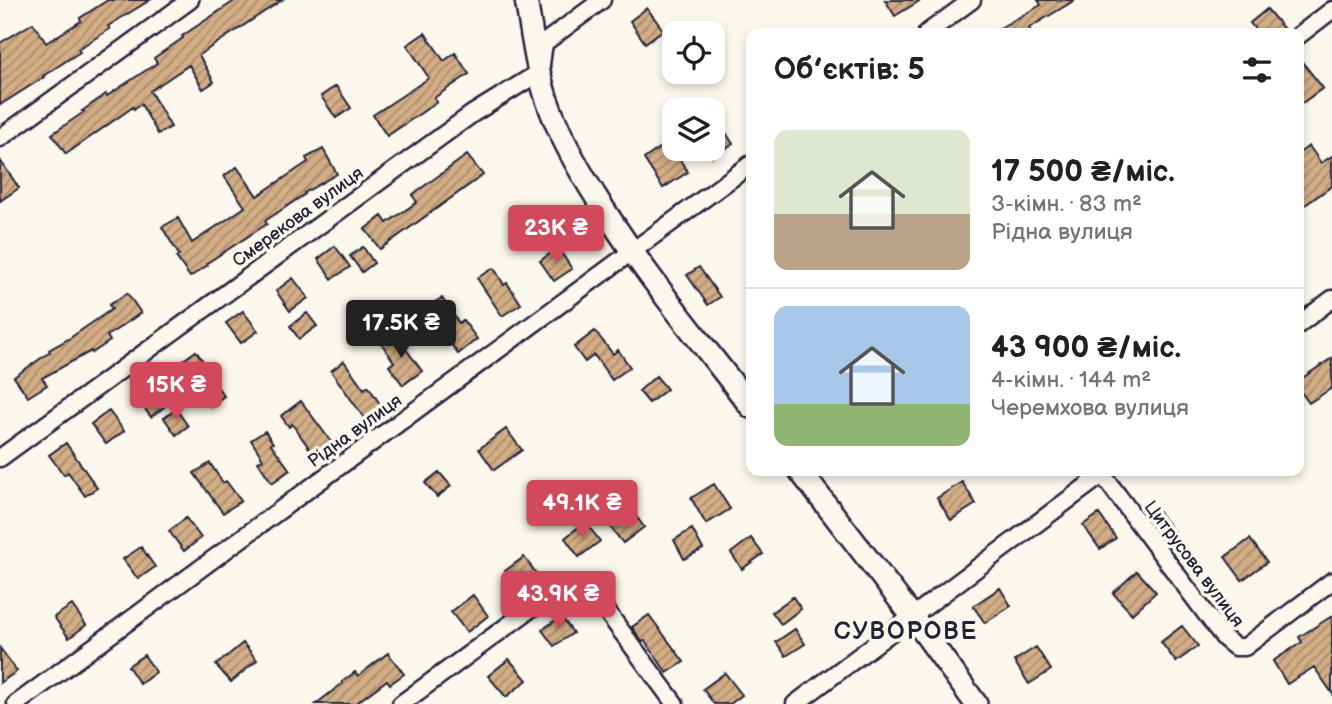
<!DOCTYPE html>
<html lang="uk">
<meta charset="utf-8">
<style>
:root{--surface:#fff;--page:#f6f6f6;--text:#202124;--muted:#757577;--line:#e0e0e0;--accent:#d1495b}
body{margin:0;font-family:"Balsamiq Sans",sans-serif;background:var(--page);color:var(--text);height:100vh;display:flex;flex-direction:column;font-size:26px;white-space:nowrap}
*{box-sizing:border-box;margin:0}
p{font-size:23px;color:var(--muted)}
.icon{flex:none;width:38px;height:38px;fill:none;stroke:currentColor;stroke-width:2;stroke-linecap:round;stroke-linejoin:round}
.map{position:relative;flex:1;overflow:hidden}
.details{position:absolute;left:746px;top:28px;width:558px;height:448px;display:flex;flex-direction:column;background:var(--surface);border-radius:14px;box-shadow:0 4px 10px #0003}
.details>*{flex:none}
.fabs{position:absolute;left:662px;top:21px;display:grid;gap:14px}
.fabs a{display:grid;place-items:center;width:63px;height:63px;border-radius:14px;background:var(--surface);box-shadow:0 4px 10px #0003;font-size:35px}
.price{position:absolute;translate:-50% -60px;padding:0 16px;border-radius:7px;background:var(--accent);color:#fff;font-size:23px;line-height:46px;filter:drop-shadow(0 2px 4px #0008)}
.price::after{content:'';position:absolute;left:50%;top:42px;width:21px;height:16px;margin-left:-10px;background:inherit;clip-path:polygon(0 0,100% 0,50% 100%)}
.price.on{background:#222;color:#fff}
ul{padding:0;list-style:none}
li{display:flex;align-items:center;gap:21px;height:175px;padding:0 28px}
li+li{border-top:2px solid var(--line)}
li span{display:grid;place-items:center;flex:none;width:196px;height:140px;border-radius:14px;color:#555}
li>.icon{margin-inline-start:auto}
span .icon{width:84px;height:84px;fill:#fffc;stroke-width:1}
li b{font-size:30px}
h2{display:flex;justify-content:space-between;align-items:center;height:84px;padding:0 28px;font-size:30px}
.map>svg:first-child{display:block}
.building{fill:url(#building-hatch);stroke:#22223b;stroke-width:2}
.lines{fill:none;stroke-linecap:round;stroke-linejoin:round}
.street-casing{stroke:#22223b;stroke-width:21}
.secondary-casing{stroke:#22223b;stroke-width:26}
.street{stroke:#fbf7ec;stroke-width:16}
.secondary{stroke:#fbf7ec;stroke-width:21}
.labels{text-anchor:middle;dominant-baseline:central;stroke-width:7;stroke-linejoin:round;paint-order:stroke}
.street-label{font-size:18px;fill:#22223b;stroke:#fbf7ec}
.district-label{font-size:24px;font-weight:bold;letter-spacing:2px;fill:#22223b;stroke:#fbf7ec}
</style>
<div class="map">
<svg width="1332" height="704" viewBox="0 0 1332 704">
<defs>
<pattern id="building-hatch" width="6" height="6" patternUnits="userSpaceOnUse" patternTransform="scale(1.75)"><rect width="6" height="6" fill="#d3ad85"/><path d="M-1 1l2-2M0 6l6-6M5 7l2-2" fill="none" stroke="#ab8c6e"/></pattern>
</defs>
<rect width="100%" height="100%" fill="#fbf7ec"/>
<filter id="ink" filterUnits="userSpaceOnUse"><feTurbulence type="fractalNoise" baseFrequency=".0143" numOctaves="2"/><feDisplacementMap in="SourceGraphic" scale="14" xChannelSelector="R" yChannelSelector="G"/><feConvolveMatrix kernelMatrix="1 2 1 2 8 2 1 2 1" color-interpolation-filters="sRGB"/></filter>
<g filter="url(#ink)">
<path class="building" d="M108 0H150L108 26 110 29 78 49 80 52 43 76 44 77 0 105V43L33 23 46 43 81 21 80 18Z
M236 0H282L199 55 214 82 203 89 189 65 150 91 171 127 158 134 141 104 134 109 133 107 66 154 52 134 84 112 82 111 106 94 107 96 157 63 154 58 183 38 182 36Z
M885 0H921L895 16Z
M1038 0H1075L1029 28 1032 33H991L1041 5Z
M647 8 663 30 645 43 630 21Z
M1267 9 1287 33H1258L1250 23Z
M425 33 444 61 455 53 469 74 434 98 437 102 387 136 373 115 429 78 407 45Z
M1298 57 1323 88 1298 106Z
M336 86 351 108 336 118 321 96Z
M712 111 733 144 712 157Z
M668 142 688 172 663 188 644 159Z
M1309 146 1321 163 1332 156V186L1298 210V154Z
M323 149 337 174 304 193 305 194 265 221 267 224 207 263 208 265 190 277 176 257 179 255 162 227 178 218 192 243 245 207 224 176 237 167 257 196 308 162 306 158Z
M467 155 483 175 380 249 365 229 382 216 387 223 417 202 412 195Z
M0 160 19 188 0 201Z
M335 246 350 267 332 279 318 259Z
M363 247 374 263 362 272 350 256Z
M558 248 572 269 554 281 540 261Z
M699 267 720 297 708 305 687 275Z
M494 268 504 285 507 283 521 304 502 316 477 278Z
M293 278 308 298 290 311 276 291Z
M127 293 141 313 107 336 110 341 92 353 91 351 42 378 47 385 28 397 14 377 50 352 49 350 70 338 112 309 109 305Z
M442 298 459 323 463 320 477 339 458 354 426 307Z
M243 311 258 331 241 343 226 323Z
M307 313 317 326 299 339 290 326Z
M595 331 613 354 618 350 630 367 612 380 594 355 585 362 574 347Z
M395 334 422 371 403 385 389 366 394 362 382 344Z
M196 351 210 371 207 373 224 396 210 406 178 364Z
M1332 358V388L1309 403 1298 388V381Z
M344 361 364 389 368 386 382 407 365 419 331 371Z
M656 376 667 389 649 403 639 391Z
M153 384 168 404 151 417 136 397Z
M301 401 332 443 315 456 292 424 289 427 281 416Z
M176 409 188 426 176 435 164 418Z
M109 411 124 431 106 444 91 424Z
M506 429 522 450 494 470 479 449Z
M265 431 273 443 271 444 290 470 272 483 258 462 263 459 251 440Z
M66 443 97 488 85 496 68 472 64 475 49 455Z
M210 463 223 483 226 481 241 501 223 513 194 473Z
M439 472 451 486 437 497 425 483Z
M962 482 976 504 951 520 937 498Z
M714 484 730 509 706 524 691 498Z
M630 508 644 527 623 543 608 524Z
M1159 512 1174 532 1163 539 1149 519Z
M1099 514 1116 538 1100 549 1083 525Z
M186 518 201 538 184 551 169 531Z
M585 522 600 541 579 557 565 538Z
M692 529 703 549 684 559 674 540Z
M751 538 763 554 742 569 731 553Z
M1250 539 1267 562 1242 580 1225 557Z
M141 547 155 567 138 579 123 559Z
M524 557 538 576 519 590 505 571Z
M1137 571 1156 592 1132 614 1113 593Z
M1000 588 1011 606 985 623 973 606Z
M473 595 488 616 467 632 451 612Z
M793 597 801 609 781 624 772 612Z
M72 605 86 625 69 638 54 617Z
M649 615 684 662 667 673 645 641 642 642 632 627Z
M561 616 573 633 554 646 542 630Z
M1332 616V693L1314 667 1287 684 1273 661 1302 642 1299 637Z
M1182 626 1198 646 1176 662 1161 642Z
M795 629 805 644 786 656 776 642Z
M243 643 257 660 231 682 216 665Z
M1036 647 1051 670 1029 684 1014 661Z
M0 648 17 671 0 683Z
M388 653 404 674 390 684 387 680 355 704H316L343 683 342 682 355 672 358 676Z
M144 655 156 672 140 684 128 666Z
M509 659 527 680 506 697 488 676Z
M725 673 742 695 730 704H714L703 689Z"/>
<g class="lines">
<defs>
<path id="street" d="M927 33 972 0
M1298 36 1332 10
M0 138 190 0
M1298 325 1332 299
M0 458 472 114 540 72 544 43 602 0
M1102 474 1224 638 1235 647H1245L1332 581
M16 704 751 164
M401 704 544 599C566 589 578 587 599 601L675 704
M795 704 1107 471"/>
<path id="secondary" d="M526 0C532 33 536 68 547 100 561 140 583 178 607 214 650 281 702 343 751 407
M800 471 912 616 976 704"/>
</defs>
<use href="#street" class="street-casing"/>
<use href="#secondary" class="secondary-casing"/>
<use href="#street" class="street"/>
<use href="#secondary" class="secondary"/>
</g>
</g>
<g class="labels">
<g class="street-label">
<text transform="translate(298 217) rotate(-36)">Смерекова вулиця</text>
<text transform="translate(355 431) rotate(-36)">Рідна вулиця</text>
<text transform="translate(1194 564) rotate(53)">Цитрусова вулиця</text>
</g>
<g class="district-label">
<text x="906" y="631">СУВОРОВЕ</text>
</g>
</g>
</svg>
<div class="fabs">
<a><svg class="icon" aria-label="locate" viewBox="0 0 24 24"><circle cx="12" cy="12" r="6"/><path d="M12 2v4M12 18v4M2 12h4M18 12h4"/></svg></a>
<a><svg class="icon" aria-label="layers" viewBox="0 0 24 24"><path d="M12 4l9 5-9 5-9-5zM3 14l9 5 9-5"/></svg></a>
</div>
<b class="price" style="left:556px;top:265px">23K ₴</b>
<b class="price on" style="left:401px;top:360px">17.5K ₴</b>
<b class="price" style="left:176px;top:422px">15K ₴</b>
<b class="price" style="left:582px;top:540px">49.1K ₴</b>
<b class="price" style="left:558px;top:631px">43.9K ₴</b>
<section class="details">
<h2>Об’єктів: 5<svg class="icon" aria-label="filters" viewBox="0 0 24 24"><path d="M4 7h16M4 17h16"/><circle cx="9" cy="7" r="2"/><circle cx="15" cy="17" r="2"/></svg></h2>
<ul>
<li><span style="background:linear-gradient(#dfe7d0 60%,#b9a48a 0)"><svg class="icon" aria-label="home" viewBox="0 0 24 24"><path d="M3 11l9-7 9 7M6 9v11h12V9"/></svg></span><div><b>17 500 ₴/міс.</b><p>3-кімн. · 83 m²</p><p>Рідна вулиця</p></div></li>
<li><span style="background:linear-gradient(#a9c7e8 70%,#8fb573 0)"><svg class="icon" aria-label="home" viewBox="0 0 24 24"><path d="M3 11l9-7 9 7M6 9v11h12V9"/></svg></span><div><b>43 900 ₴/міс.</b><p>4-кімн. · 144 m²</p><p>Черемхова вулиця</p></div></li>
</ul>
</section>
</div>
